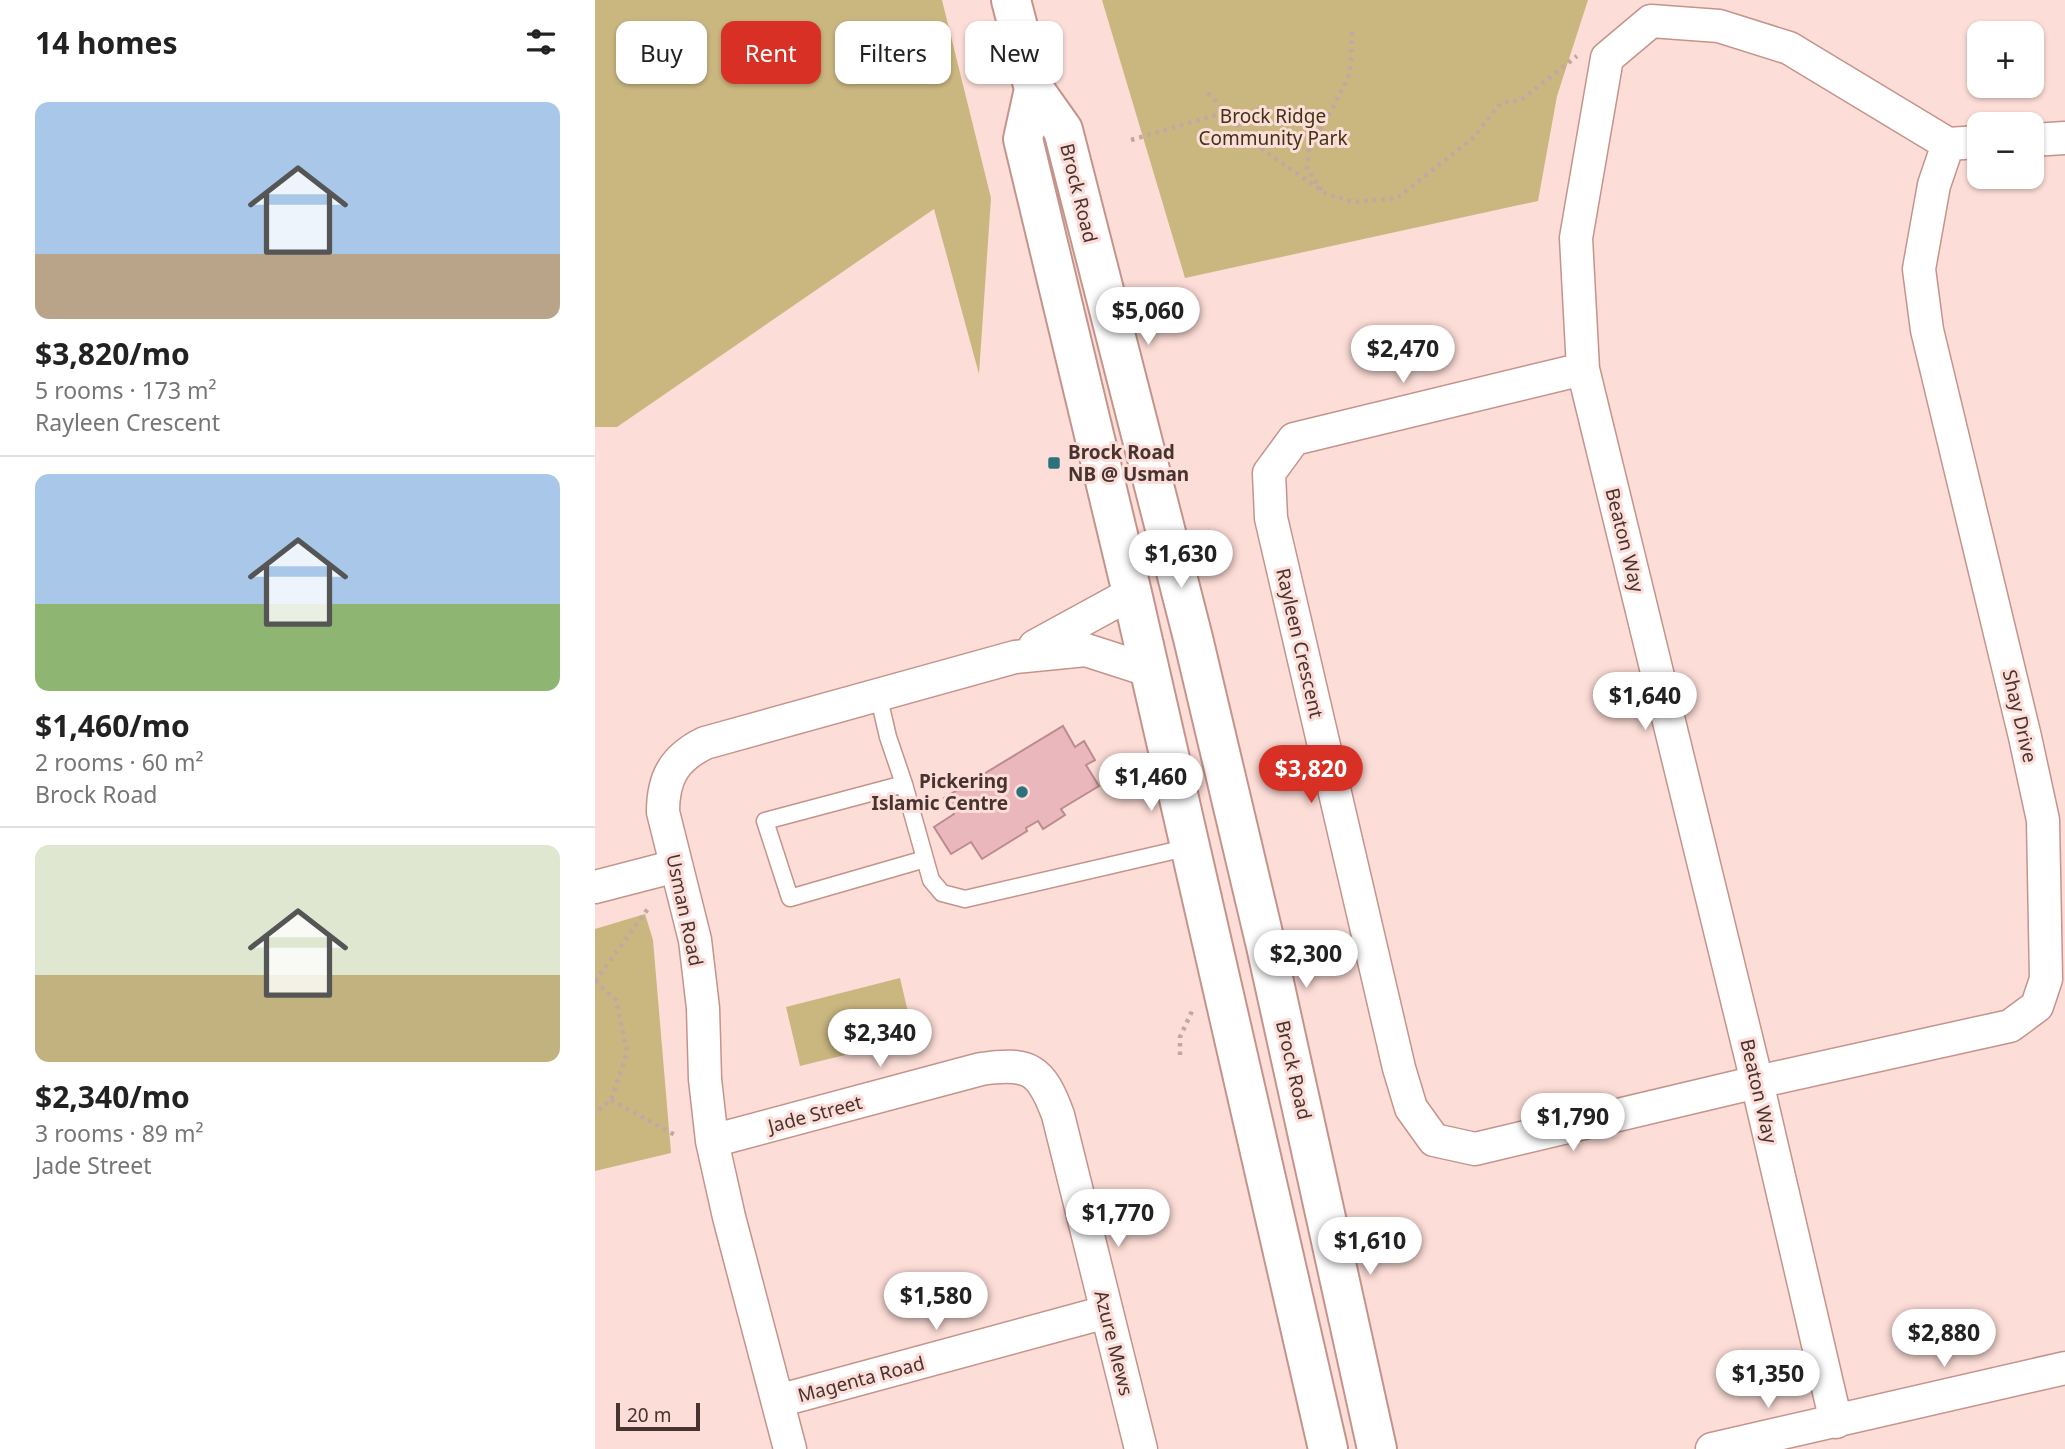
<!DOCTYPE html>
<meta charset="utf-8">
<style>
:root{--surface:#fff;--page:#f2f2f2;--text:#222;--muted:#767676;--line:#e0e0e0;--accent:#d93025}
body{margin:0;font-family:"Noto Sans",sans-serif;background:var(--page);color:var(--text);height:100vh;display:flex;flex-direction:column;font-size:26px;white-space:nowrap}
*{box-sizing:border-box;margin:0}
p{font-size:23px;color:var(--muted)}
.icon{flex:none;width:38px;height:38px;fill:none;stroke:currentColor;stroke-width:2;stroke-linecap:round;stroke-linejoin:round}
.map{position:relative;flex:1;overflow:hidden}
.side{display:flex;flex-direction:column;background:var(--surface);width:595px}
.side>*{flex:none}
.guide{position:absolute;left:21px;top:21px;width:665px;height:63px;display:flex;gap:14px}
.controls{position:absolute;left:1372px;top:21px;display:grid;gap:14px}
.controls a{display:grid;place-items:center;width:77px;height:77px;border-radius:14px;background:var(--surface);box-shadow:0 2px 5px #0004;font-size:35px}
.scale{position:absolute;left:21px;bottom:18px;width:84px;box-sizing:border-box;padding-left:7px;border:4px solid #47332f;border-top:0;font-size:19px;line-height:24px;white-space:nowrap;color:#47332f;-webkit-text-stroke:5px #fdddd7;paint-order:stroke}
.price{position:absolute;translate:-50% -60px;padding:0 16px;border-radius:24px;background:#fff;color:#222;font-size:23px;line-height:46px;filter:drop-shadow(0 2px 4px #0008)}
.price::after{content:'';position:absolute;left:50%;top:42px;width:21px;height:16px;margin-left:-10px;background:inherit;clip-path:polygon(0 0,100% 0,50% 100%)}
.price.active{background:var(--accent);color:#fff}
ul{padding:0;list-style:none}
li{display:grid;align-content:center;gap:14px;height:371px;padding:0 35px}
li+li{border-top:2px solid var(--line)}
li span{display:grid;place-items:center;height:217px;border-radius:14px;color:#555}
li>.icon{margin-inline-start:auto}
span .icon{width:126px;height:126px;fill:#fffc;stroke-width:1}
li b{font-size:30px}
h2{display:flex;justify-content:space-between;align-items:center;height:84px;padding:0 35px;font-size:30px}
.pill{padding:0 24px;border-radius:14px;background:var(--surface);box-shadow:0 2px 5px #0004;font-size:24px;line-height:63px}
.pill.active{background:var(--accent);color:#fff}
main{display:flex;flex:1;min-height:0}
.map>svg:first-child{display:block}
.green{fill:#cab780}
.building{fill:#eab7bc;stroke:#bc8b90;stroke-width:2}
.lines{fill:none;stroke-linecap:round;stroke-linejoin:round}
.lane-casing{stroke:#c4948b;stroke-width:19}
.street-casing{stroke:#c4948b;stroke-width:35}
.secondary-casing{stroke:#c4948b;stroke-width:42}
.path{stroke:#c3a7a2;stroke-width:4.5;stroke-dasharray:3.5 5;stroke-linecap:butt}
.lane{stroke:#fff;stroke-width:16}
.street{stroke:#fff;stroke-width:32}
.secondary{stroke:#fff;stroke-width:38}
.poi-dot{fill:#2b727e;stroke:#fdddd7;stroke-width:2.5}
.labels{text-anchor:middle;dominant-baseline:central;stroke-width:6;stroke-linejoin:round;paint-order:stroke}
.park-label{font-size:19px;fill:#3e3415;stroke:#fdddd7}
.street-label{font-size:19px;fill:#47332f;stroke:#fdddd7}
.poi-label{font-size:19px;font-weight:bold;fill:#47332f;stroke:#fdddd7;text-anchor:start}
</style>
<main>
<section class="side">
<h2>14 homes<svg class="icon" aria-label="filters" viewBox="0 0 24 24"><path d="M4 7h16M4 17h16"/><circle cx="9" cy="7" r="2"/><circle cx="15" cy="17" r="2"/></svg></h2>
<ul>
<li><span style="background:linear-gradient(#a9c7e8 70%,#b9a48a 0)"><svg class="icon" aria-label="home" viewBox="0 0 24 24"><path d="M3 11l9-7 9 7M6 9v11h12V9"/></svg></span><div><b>$3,820/mo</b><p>5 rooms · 173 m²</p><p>Rayleen Crescent</p></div></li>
<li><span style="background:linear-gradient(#a9c7e8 60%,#8fb573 0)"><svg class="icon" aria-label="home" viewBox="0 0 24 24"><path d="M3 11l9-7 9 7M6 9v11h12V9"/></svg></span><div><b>$1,460/mo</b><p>2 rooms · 60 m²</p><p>Brock Road</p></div></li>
<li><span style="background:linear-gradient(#dfe7d0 60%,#c2b280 0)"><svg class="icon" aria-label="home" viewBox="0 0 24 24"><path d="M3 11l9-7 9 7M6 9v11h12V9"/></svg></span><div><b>$2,340/mo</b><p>3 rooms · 89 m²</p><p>Jade Street</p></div></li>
</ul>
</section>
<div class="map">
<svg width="1470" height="1449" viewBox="0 0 1470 1449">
<rect width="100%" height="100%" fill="#fdddd7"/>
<path class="green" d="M0 0H347L396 198 384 374 339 209 22 427H0Z
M507 0H993L962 96 943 201 590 278Z
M50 914 58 940 76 1153 0 1171V929Z
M305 978 319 1038 205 1066 191 1007Z"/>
<path class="building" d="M468 726 480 747 489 741 500 760 491 765 504 786 466 809 470 815 448 829 443 821 431 828 432 831 387 859 376 842 356 854 339 827 359 814 349 798Z"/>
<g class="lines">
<defs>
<path id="lane" d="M283 694 293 737 309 784 336 880 347 893 370 899 595 847
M309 784 170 821 195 898 330 859"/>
<path id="street" d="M1437 140 1470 138
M988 369 699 439 674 473 676 518 804 1068 816 1108 839 1140 880 1149 1162 1082 1415 1026 1442 1006 1451 979 1448 820 1430 737 1332 330 1324 269 1339 185 1353 144
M440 646 537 593
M0 887 81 866
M117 1141 386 1069C435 1062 446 1069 463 1115L546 1449
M183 1401 511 1312
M1241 1422 1162 1082 988 369 981 238 1012 58 1056 21 1124 26 1194 48 1353 144 1384 142
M195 1449 134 1217 117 1141 110 1079 108 1008 100 940 68 812C68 778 79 758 110 743L420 657 491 650 553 670
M1117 1449 1470 1368"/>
<path id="secondary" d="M416 0 439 89 468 130 598 638 671 946 782 1449
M439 89 428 139 537 593 733 1449"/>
</defs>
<use href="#lane" class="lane-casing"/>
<use href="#street" class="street-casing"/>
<use href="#secondary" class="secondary-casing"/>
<path class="path" d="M613 93 660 144 730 193 758 202 802 198 877 139 906 103 926 100 982 56
M536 140 631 112
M727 190 712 169 714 147 736 111 753 78 756 63 757 28
M0 981 21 1000 32 1052 16 1100 0 1113
M0 981 55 906
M585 1055V1037L598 1009
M16 1100 80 1135"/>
<use href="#lane" class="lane"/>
<use href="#street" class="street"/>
<use href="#secondary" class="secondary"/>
</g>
<g class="poi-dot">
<rect x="452" y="456" width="14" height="14" rx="3.5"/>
<circle cx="427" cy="792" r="7"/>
</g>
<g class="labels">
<g class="park-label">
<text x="678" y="116">Brock Ridge<tspan x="678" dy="22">Community Park</tspan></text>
</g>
<g class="street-label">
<text transform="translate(484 193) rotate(76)">Brock Road</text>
<text transform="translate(1030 540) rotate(76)">Beaton Way</text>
<text transform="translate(705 643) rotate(77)">Rayleen Crescent</text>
<text transform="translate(1425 716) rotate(77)">Shay Drive</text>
<text transform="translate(90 910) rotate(78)">Usman Road</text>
<text transform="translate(699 1070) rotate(77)">Brock Road</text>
<text transform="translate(1164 1091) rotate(77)">Beaton Way</text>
<text transform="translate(220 1114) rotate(-15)">Jade Street</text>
<text transform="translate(519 1343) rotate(76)">Azure Mews</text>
<text transform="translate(266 1379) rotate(-15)">Magenta Road</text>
</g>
<g class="poi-label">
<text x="473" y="452">Brock Road<tspan x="473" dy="22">NB @ Usman</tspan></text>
<text x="413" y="781" text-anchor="end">Pickering<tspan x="413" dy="22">Islamic Centre</tspan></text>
</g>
</g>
</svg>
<div class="controls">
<a>+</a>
<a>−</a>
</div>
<div class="scale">20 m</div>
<b class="price" style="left:553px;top:347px">$5,060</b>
<b class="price" style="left:808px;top:385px">$2,470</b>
<b class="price" style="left:586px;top:590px">$1,630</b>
<b class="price" style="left:1050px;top:732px">$1,640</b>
<b class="price active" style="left:716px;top:805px">$3,820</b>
<b class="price" style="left:556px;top:813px">$1,460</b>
<b class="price" style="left:711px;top:990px">$2,300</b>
<b class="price" style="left:285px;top:1069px">$2,340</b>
<b class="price" style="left:978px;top:1153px">$1,790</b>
<b class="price" style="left:523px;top:1249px">$1,770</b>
<b class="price" style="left:775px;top:1277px">$1,610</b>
<b class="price" style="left:341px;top:1332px">$1,580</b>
<b class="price" style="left:1349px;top:1369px">$2,880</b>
<b class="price" style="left:1173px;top:1410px">$1,350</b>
<div class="guide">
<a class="pill">Buy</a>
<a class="pill active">Rent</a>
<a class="pill">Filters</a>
<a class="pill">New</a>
</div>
</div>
</main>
